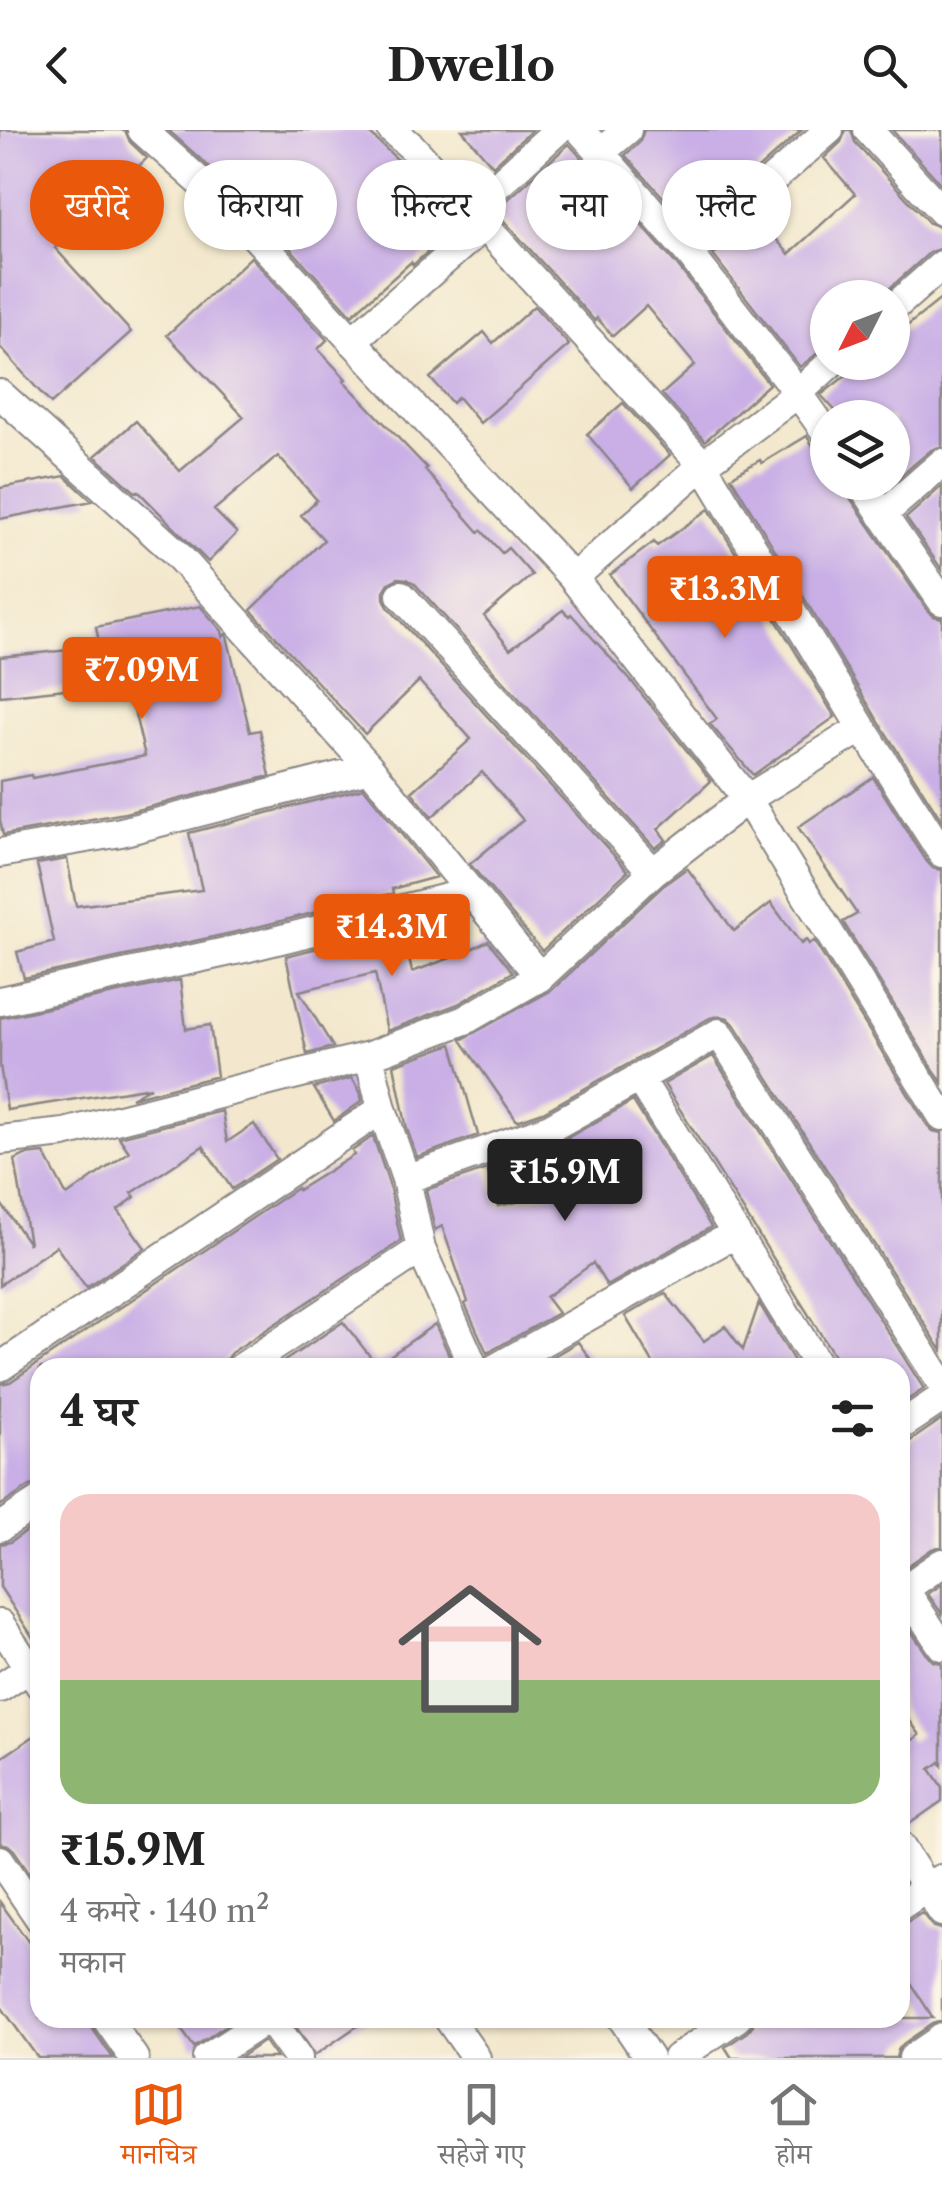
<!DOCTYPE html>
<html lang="hi">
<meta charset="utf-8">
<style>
:root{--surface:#fff;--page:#f6f6f6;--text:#222;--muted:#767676;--line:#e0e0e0;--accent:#ea580c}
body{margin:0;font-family:"Libre Caslon Text","Noto Serif Devanagari",serif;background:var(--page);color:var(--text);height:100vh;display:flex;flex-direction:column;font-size:38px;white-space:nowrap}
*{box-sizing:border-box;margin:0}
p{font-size:32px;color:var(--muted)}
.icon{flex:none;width:55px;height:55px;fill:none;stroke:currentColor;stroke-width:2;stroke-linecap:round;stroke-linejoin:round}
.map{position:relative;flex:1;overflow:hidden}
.panel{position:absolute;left:30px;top:1228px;width:880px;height:670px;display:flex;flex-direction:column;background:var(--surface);border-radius:30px;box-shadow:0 2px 8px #0004}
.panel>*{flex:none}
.banner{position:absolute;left:30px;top:30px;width:882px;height:90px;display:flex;gap:20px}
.needle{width:65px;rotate:228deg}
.fabs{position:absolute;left:810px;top:150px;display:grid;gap:20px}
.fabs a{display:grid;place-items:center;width:100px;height:100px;border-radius:50%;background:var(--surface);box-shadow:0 2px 8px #0004;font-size:50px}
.price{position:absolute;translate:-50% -85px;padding:0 22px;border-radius:10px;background:var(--accent);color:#fff;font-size:32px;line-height:65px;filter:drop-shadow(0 2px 5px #0008)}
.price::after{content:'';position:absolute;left:50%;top:60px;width:30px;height:22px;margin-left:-15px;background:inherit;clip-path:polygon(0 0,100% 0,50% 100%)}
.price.current{background:#222;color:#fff}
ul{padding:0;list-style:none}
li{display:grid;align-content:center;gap:20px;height:530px;padding:0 30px}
li span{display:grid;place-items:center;height:310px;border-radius:30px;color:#555}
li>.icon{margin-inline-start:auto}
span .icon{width:180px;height:180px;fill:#fffc;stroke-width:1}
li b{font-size:42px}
h2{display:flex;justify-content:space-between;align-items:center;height:120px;padding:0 30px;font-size:42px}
.chip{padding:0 35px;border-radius:45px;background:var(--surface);box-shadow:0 2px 8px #0004;font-size:35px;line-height:90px}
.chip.current{background:var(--accent);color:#fff}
header{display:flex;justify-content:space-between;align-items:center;height:130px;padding:0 30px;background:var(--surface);font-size:45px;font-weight:700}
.tabs{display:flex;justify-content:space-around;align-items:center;height:140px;border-top:2px solid var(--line);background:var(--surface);font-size:28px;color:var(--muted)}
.tabs a{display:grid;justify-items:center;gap:5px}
.tabs .current{color:var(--accent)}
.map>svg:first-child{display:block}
.building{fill:#c9afe6}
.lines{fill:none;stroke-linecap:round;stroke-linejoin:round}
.minor-casing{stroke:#8a8584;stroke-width:32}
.minor{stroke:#fff;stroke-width:28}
</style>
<header><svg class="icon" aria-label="back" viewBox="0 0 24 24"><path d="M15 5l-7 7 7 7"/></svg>Dwello<svg class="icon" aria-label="search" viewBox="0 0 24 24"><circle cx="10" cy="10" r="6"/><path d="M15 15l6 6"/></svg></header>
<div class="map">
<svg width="942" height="1928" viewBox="0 0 942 1928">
<rect width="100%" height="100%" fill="#fcf5e5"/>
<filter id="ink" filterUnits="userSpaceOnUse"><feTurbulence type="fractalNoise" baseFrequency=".01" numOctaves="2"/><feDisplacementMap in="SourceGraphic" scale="20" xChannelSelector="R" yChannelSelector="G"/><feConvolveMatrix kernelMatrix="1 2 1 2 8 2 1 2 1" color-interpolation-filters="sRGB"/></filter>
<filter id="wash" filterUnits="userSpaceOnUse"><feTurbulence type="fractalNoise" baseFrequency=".0048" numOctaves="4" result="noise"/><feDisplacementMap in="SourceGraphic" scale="40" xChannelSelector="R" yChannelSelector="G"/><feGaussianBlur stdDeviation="2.25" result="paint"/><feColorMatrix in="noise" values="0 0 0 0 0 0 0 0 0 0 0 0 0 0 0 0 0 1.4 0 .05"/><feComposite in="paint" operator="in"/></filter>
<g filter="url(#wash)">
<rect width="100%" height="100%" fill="#f3e8cd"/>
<g id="blocks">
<path class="building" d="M0 0H125L130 12 147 28 55 118 131 202 51 274 0 217Z
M168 0H366L416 47 394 68 438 113 413 135 411 132 352 185 276 103 278 101 274 97 277 93 222 37 216 43Z
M462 0H532L493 36Z
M644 0H802L691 98 625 25 639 13Z
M846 0H851L855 12 929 93 942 98V118L930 122 879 168H828V215L800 237 713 125 757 87 789 124 855 64 824 28 841 12Z
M892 0H942V55Z
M569 14 676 134 769 254 705 311 662 264 695 235 646 176 613 206 597 188 595 191 495 81Z
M251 127 327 210 318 219 346 249 344 251 427 338 425 340 479 402 481 400 502 423 508 418 532 445 484 486 510 519 563 480 569 486 571 484 632 552 711 651 658 699 666 710 655 718 414 453 407 449 398 448 389 453 384 461V468L388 477 628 741 542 821 470 734 523 690 482 642 432 687 412 662 471 609 419 551 365 604 251 480 324 410 301 385 317 370 278 326 214 380 237 403 208 432 138 361 135 362 95 326 136 291 180 341 244 287 167 205Z
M942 168V316L931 320 892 353V288H842L821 265 863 232H892V208Z
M534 176 569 215 480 293 458 267 452 273 430 248 484 202 493 213Z
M623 273 670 325 633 358 587 304Z
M807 306 828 341V352H834L840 362 844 359 928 481 934 486 942 488V691L877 589 731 347 760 330 762 333Z
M65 346 92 371 0 389V358Z
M942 356V440L906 388Z
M709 379 835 587 753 645 710 594 717 589 610 445 654 412 657 416Z
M200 476 222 501 223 507 226 504 227 506 250 602 260 600 270 646 125 683 3 705 0 690V651L31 645 32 648 145 626 125 543 65 556 66 559 0 566V527L100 517 96 497Z
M873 647 927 732 933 738 942 740V953L843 792 857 784 798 697Z
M364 658 436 747 392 759 393 763 245 800 24 848 17 822 54 812 37 734 67 729 76 776 202 760 189 703Z
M687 738 734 801 771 773 801 814 806 810 809 814 814 811 927 995 933 1001 942 1003V1221L734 894 728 888 720 886 710 888 543 982 517 991 461 910 552 860 664 755Z
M402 797 412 842 456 826 488 811 513 842 458 874 387 901 375 843 299 861 333 917 307 924 286 826Z
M180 850 186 899 210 895 217 946 131 968 151 957 7 980 0 935V888Z
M452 914 478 1005 417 1027 407 999 394 935Z
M713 926 924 1259 900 1275V1238H842L664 954Z
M352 948 360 962 362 971 334 991 314 958Z
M633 971 711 1097 607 1156 593 1133 546 1167 558 1183 487 1223 465 1174 468 1172 442 1096 435 1100 426 1060 487 1039 498 1076 566 1061 538 1021 558 1013Z
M222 981 227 1012 254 994 277 1029 232 1059 203 1016 132 1063 135 1067 118 1080 145 1118 86 1158 56 1116 0 1155V1072L29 1114 15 1030 25 1025 44 1023 67 1066 129 1022 119 1007Z
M373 1006 389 1054 401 1111 231 1223 226 1229 224 1238H40V1354L30 1356 0 1376V1254L10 1252 297 1058 298 1060 354 1025 352 1021Z
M665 1163 704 1211 725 1196 743 1220 759 1173 794 1231 793 1238H656L625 1186Z
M343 1192 377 1235 435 1194 455 1238H274Z
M578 1212 597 1238H533Z
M942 1289V1416L932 1419 900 1441V1313L910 1311Z
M40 1392V1514H37L0 1457V1414L10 1412Z
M942 1454V1484L928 1464Z
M900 1485 928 1526 933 1531 942 1533V1635L940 1632 930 1639 942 1657V1671L902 1699H900V1597L910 1612 920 1605 900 1577Z
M40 1602V1758L14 1720 8 1715 0 1713V1629Z
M0 1772 40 1828V1888H89L92 1898 113 1928H38L0 1875Z
M922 1783 933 1797 942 1799V1891L932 1894 903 1914 898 1920 896 1928H732L725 1917 747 1902 753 1895 754 1888H933L900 1836V1793L909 1791Z
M173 1888H237L194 1917Z
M290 1888H369L315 1925Z
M264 1911 276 1928H239Z"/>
</g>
</g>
<g filter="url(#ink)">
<use href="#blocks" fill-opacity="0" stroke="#8a8584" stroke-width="2.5"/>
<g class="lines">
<defs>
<path id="minor" d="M142 0 225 74 573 448 747 669 942 986
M392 0 412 17 470 80 703 335 862 598 942 723
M580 0 689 123 798 263 828 305
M868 0 942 81
M601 22 627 0
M470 80 558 0
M689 123 829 0
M892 179 942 135
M352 211 484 96
M0 264 174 421 370 638 540 847
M860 352 942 471
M882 385 942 333
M573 448 703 335 798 263 832 232
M401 465 653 742
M0 723 121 702 370 638
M0 871 249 817 471 762
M369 926 382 979 406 1049 421 1119 474 1238
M639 948 817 1234 810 1238
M0 1010 64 1003 369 926 465 890 540 847 653 742 747 669 862 598
M406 1049 550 998 719 903 942 1254
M0 1237 382 979
M241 1238 421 1119
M496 1238 736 1103
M900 1296 942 1268
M0 1397 40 1371
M904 1459 942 1516
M900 1462 942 1433
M0 1494 40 1555
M0 1558 40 1531
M900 1716 942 1782
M0 1730 40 1789
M900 1776 940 1749
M106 1888 134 1928
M269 1888 298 1928
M448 1888 476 1928
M622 1888 649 1928
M207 1928 268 1888
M677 1928 737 1888
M913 1928 942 1908"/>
</defs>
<use href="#minor" class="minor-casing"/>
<use href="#minor" class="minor"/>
</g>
</g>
</svg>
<div class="fabs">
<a><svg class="needle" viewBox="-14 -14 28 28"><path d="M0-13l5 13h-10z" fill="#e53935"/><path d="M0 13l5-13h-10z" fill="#767676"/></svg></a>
<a><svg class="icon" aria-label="layers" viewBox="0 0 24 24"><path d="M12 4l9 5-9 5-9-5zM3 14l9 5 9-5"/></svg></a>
</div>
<b class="price" style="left:725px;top:511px">₹13.3M</b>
<b class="price" style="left:142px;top:592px">₹7.09M</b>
<b class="price" style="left:392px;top:849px">₹14.3M</b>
<b class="price current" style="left:565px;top:1094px">₹15.9M</b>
<div class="banner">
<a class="chip current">खरीदें</a>
<a class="chip">किराया</a>
<a class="chip">फ़िल्टर</a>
<a class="chip">नया</a>
<a class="chip">फ़्लैट</a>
</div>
<section class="panel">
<h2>4 घर<svg class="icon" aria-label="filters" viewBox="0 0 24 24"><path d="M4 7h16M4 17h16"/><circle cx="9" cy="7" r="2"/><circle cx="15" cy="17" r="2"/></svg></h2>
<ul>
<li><span style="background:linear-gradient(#f6c9c9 60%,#8fb573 0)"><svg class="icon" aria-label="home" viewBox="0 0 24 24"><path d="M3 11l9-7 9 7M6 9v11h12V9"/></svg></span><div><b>₹15.9M</b><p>4 कमरे · 140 m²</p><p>मकान</p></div></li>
</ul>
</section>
</div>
<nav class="tabs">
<a class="current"><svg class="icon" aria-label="map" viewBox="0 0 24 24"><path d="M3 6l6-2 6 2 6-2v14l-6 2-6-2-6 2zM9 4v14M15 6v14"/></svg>मानचित्र</a>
<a><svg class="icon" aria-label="saved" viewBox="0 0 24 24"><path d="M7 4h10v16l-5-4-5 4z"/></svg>सहेजे गए</a>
<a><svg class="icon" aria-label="home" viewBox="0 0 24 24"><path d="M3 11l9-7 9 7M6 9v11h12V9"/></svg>होम</a>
</nav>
